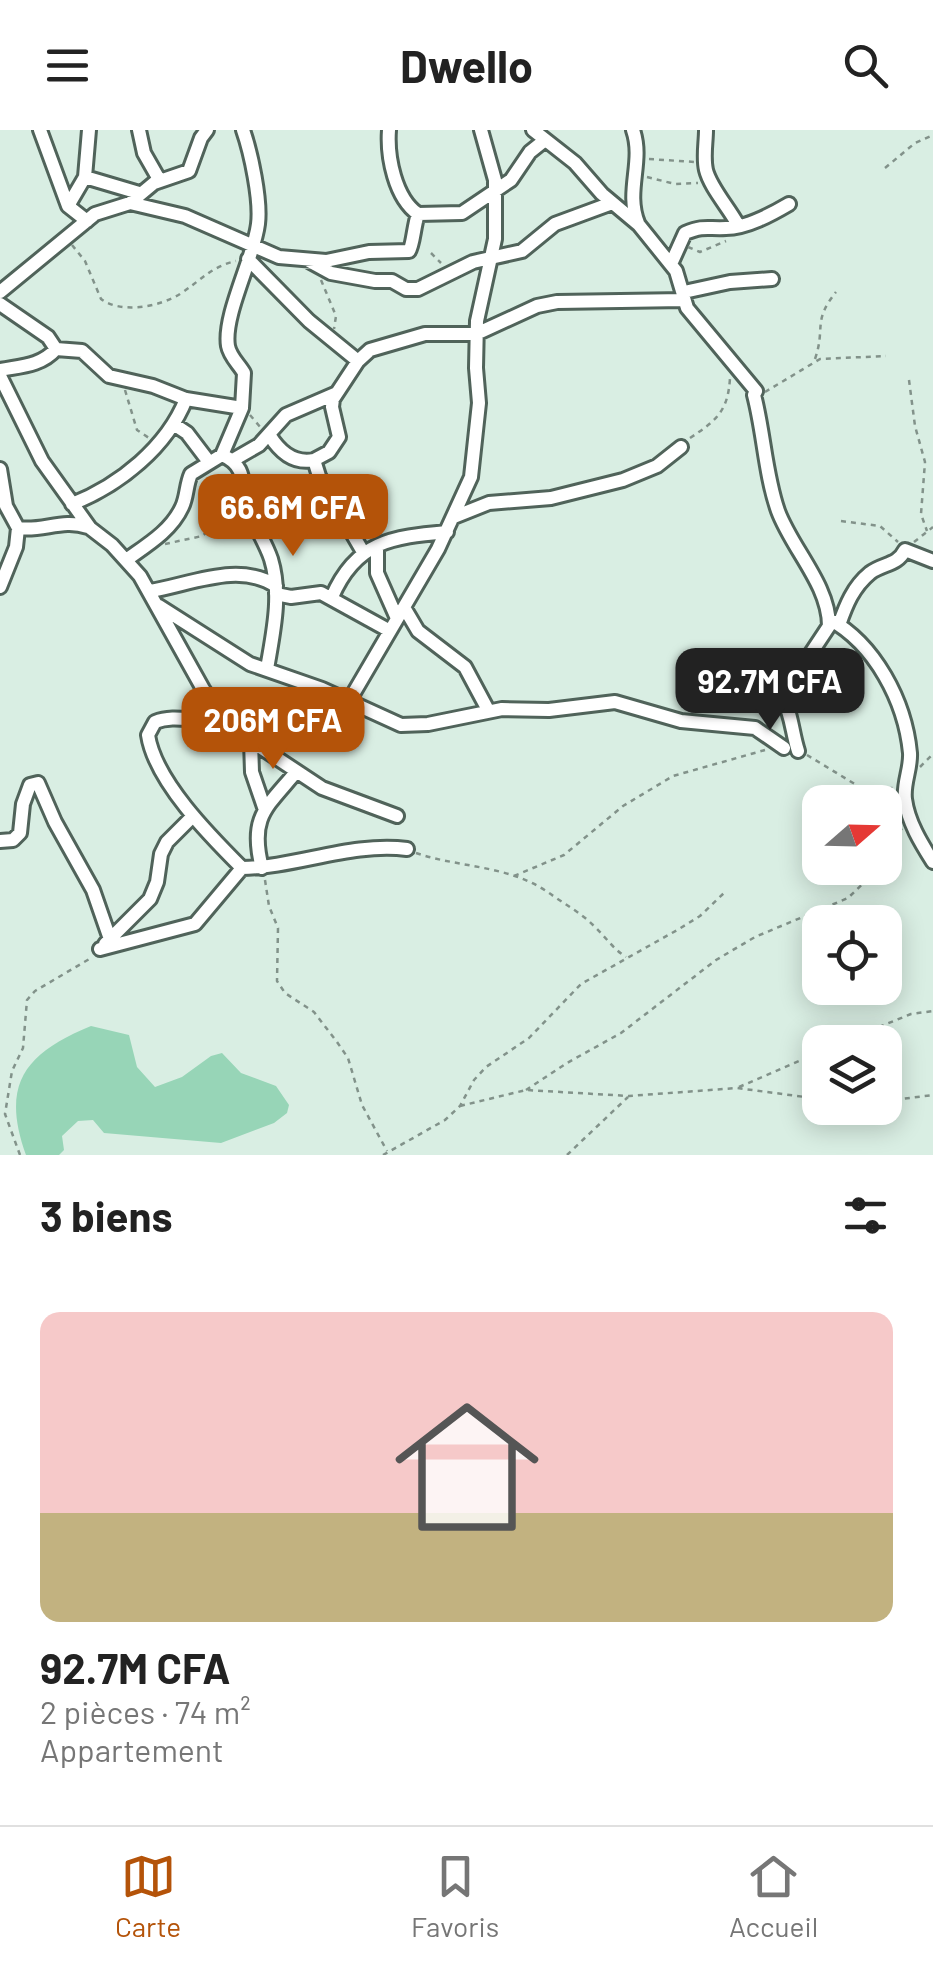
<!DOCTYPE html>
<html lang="fr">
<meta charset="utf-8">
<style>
:root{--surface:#fff;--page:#f6f6f6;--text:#222;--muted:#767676;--line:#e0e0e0;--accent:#b45309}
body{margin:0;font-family:Barlow,sans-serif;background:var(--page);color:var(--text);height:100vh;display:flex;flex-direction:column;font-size:38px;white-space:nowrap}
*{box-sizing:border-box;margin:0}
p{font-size:32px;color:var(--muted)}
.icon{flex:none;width:55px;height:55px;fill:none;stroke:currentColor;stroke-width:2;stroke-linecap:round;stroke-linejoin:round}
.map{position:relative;height:1025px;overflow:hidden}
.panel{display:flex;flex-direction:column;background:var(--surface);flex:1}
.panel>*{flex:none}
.needle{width:65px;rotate:70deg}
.fabs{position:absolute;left:802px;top:655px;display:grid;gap:20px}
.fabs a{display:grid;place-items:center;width:100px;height:100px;border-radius:20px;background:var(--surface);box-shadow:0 5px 25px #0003;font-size:50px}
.price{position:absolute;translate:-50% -85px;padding:0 22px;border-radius:20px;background:var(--accent);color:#fff;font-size:32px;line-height:65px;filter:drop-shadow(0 2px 5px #0008)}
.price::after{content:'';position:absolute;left:50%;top:60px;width:30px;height:22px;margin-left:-15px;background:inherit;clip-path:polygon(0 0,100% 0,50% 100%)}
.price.current{background:#222;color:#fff}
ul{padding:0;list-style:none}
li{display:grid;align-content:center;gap:20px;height:530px;padding:0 40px}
li span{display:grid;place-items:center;height:310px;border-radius:20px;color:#555}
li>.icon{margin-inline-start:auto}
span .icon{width:180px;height:180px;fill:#fffc;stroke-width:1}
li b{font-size:42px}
h2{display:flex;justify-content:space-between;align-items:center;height:120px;padding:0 40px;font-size:42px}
header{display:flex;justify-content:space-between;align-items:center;height:130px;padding:0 40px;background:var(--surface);font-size:45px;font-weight:700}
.tabs{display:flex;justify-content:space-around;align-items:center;height:140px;border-top:2px solid var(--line);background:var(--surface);font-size:28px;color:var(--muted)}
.tabs a{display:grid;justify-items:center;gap:5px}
.tabs .current{color:var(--accent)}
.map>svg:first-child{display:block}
.water{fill:#97d5b7}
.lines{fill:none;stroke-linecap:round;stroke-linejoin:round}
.minor-casing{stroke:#50635a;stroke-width:18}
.path{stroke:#82928a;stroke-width:2.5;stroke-dasharray:5 5;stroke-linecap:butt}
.minor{stroke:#fff;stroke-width:12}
</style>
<header><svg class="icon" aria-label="menu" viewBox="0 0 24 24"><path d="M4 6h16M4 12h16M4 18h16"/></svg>Dwello<svg class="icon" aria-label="search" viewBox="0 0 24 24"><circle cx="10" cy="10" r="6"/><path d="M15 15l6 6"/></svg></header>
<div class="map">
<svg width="933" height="1025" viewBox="0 0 933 1025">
<rect width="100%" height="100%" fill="#d9eee3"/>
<path class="water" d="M91 896 129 905 137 937 155 957 182 947 211 926 222 923 241 943 276 956 289 975 287 983 274 993 221 1013 104 1003 93 990 78 991 62 1006 64 1020 59 1025H26C0 953 26 923 91 896Z"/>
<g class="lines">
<defs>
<path id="minor" d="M40 0 68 76 87 91
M139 0 144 23 160 51
M389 0C387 27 395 68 418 84L462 83 511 50 530 22 545 10
M533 0 575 33 602 64 639 95 676 141 687 178 756 261 754 265C764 303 765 344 778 381 792 419 829 455 829 496L782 567C792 584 792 603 798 621
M633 0C644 32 625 61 638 93
M706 0C706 13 703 27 706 40 710 57 729 78 738 95
M85 47 89 0
M130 73 185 86 279 127 326 131 369 122 409 121C413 116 414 95 418 84
M68 76 85 47 139 63
M248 129 309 191 358 231
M309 131 331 143 375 151H392L406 159H418L473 132 522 121 555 94 612 73
M671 134 685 103C705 95 707 99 726 98 747 98 772 84 789 74
M0 162 95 84 130 73 154 53 189 41 201 8 207 0
M684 162 730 152 772 149
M0 174 48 207 56 219
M0 240C21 236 41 236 56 219L82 221 109 246 153 256 186 269 242 278
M0 246 42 331 90 398 112 415 140 446 203 559 223 588 251 611 322 658 397 686
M175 295 187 303 209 332
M270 306C280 322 294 334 314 330L319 346 363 422
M222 325 242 278 244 243C239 234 230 227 228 216 223 185 254 128 258 94 261 70 251 23 243 0
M233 330 259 315 286 285 337 263
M314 330 329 322 339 307 332 277 333 269 358 231 370 220 425 204H476L537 176 557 172 684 170
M0 339 6 376 18 398C43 402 62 388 88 397
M246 373 277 361
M72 374C120 355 167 317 186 269
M454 387 489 373 551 368 623 350 657 336 681 317
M377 417V443L396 486
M126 430C147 415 171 401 182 377 187 367 186 355 191 344L222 325C248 336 241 356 248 378 254 396 265 411 271 429 282 465 273 503 267 539
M0 457 16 417 18 398
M150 461C189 455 239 431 276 456
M276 464 291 467 321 463 390 501
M332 467C356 411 392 407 447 402
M159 476 250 534 322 559 401 595 428 594 502 579 549 580 615 572 681 591 755 598 784 618
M405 479 418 501 465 537 488 580
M829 489C875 514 905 571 910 623 911 639 903 653 905 669 908 692 921 713 933 732
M839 495C846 475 853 457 870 443 883 433 897 436 905 420L933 431
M349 571 438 419 471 347 479 273 476 238 477 191 495 109V50L481 0
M223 588C200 595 177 583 155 592L148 605C155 651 210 706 242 738 297 737 352 712 407 719
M251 611 252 642 264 677
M0 711 13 710 20 703 23 674 30 655 38 653 55 692 93 760 110 809
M262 738C249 687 266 678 296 642
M105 814 150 769 157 752 161 724 167 712 193 686
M100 819 195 794 242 738"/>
</defs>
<use href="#minor" class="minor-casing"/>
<path class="path" d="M649 29 695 32
M885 38 915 13 933 5
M647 47 675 54 698 53
M72 115 85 131 101 169C121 184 159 177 180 164 200 151 212 136 236 131
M688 117 700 122 726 111
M431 123 441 133
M321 150 336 186 334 199
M815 229C826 197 812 192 836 162
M909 250 915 296 925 332 921 384 927 401
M125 260 137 300 149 308
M765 262 820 229 886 226
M250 285 261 298
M690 308C717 290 728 281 730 248
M288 358 308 350
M841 391 880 396 898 412
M914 412 933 397
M165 414 202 406 236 379
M807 625 863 659 894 658
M920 637 933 624
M416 723C460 738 510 735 549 763 563 773 581 783 593 795 605 806 612 818 626 827
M885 729 902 698
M514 746 564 725 623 676 673 646 765 620
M265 750 269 776 278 798 277 851 285 863 314 882 337 912 348 928 362 975 387 1021
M842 912 911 884 933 881
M739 957 820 922
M526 960 567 933 621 903 716 830 755 807 848 768 879 738
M885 971 933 965
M460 976 526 960 629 966 737 958 820 969
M20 1025 5 984 12 941 23 918 27 870 35 861 91 828
M383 1025 445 990 460 976 474 950 486 937 529 908 581 854 679 799 700 786 724 763
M567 1025 628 967"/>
<use href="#minor" class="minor"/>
</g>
</svg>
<div class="fabs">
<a><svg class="needle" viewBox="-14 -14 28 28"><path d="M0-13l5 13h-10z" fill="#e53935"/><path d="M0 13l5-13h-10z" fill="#767676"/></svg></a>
<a><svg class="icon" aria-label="locate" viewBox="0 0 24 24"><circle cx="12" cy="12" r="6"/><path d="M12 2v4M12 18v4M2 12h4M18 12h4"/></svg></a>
<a><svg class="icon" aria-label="layers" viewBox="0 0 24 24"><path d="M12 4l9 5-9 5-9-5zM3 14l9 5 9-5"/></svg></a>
</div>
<b class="price" style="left:293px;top:429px">66.6M CFA</b>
<b class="price current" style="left:770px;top:603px">92.7M CFA</b>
<b class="price" style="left:273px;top:642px">206M CFA</b>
</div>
<section class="panel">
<h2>3 biens<svg class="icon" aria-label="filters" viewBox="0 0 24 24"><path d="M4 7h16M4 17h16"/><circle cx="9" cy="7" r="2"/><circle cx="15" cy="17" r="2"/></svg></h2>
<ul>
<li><span style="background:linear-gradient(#f6c9c9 65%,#c2b280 0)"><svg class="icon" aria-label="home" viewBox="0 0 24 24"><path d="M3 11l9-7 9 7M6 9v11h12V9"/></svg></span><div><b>92.7M CFA</b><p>2 pièces · 74 m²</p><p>Appartement</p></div></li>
</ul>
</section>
<nav class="tabs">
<a class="current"><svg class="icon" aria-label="map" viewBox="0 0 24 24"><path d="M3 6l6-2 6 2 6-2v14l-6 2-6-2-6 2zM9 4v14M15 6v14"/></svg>Carte</a>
<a><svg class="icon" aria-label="saved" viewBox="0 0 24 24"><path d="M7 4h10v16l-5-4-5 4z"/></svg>Favoris</a>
<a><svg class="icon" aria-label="home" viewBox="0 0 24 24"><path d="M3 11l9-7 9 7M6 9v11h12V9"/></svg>Accueil</a>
</nav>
